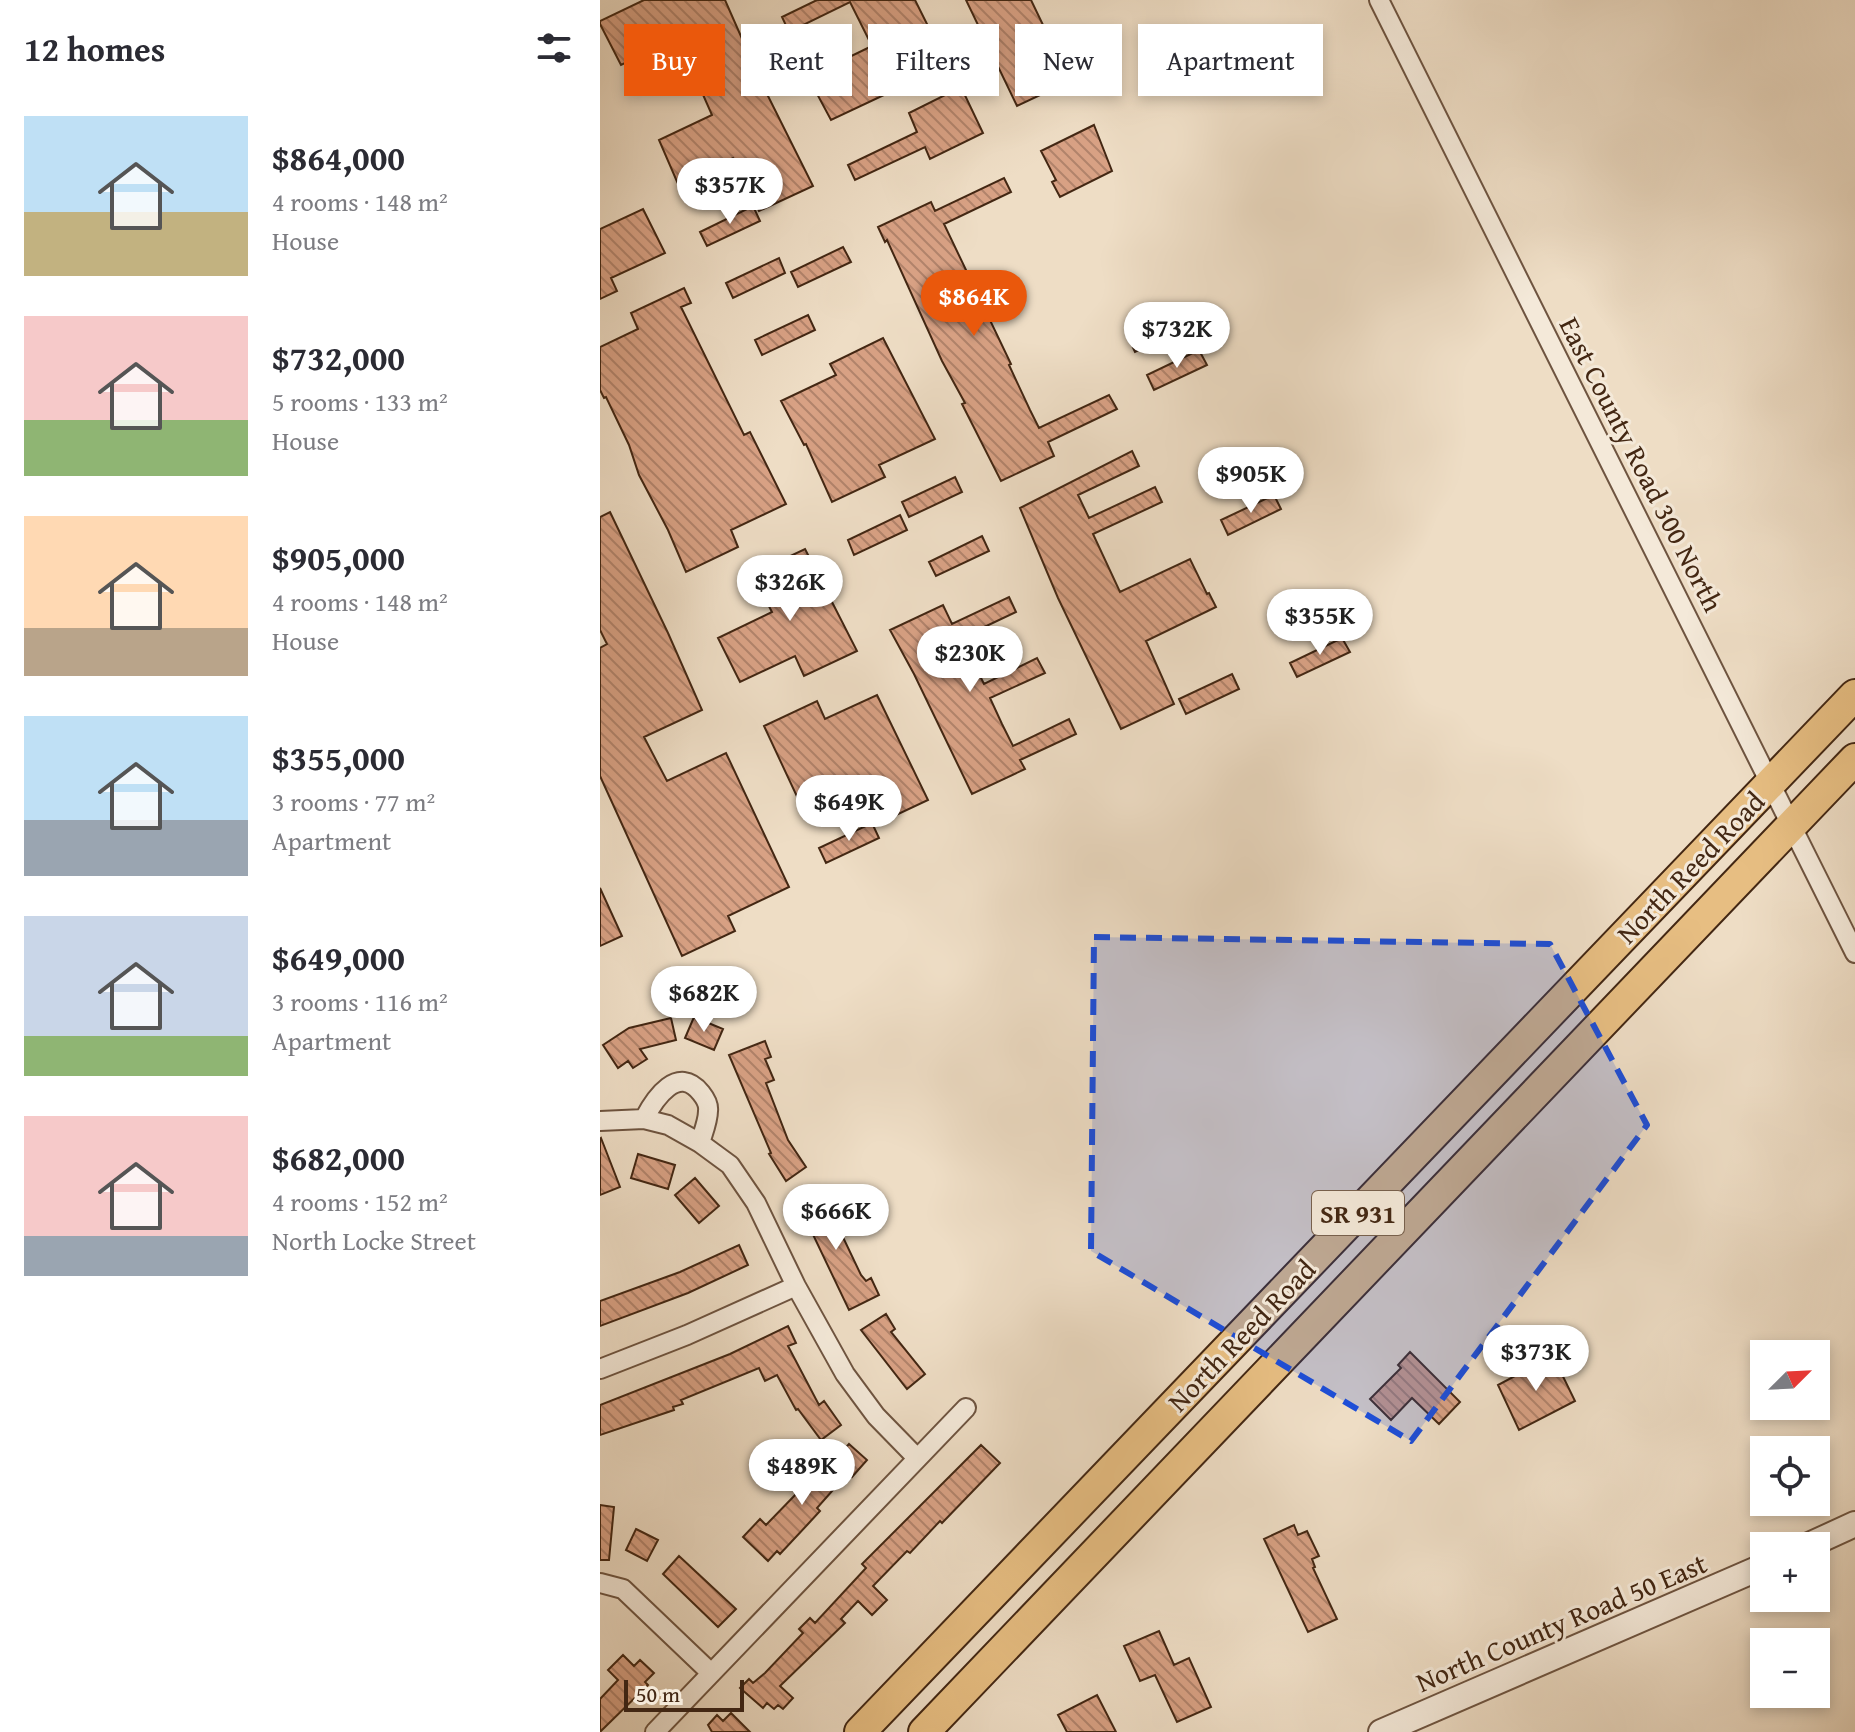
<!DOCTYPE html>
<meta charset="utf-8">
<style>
:root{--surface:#fff;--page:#f7f7f7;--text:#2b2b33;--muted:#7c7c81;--accent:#ea580c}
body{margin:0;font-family:"Gentium Book Plus",serif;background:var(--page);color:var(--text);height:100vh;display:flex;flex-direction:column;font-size:30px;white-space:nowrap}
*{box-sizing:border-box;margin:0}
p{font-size:26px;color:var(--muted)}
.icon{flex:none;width:44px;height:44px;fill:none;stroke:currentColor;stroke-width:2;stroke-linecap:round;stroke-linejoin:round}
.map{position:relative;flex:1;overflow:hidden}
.sheet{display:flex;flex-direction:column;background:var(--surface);width:600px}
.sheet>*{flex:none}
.hud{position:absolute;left:24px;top:24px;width:760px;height:72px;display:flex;gap:16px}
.needle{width:52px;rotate:66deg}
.fabs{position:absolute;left:1150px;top:1340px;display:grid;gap:16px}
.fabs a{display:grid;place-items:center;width:80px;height:80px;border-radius:0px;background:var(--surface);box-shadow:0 4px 12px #0003;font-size:40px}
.scale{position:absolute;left:24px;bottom:20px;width:120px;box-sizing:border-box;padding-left:8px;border:4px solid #432713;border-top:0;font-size:22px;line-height:28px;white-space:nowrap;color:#432713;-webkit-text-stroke:6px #f4e9d9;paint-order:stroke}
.price{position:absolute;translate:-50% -68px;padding:0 18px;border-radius:28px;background:#fff;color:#222;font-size:26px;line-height:52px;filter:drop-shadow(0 2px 4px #0008)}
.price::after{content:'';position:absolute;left:50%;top:48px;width:24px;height:18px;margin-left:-12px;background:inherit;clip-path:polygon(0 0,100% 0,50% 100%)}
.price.active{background:var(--accent);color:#fff}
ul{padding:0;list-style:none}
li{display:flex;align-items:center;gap:24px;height:200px;padding:0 24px}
li span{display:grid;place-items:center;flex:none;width:224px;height:160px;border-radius:0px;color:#555}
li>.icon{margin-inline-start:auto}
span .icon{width:96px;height:96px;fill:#fffc;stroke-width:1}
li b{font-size:34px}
h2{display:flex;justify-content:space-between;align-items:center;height:96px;padding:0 24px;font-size:34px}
.tag{padding:0 28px;border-radius:0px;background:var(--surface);box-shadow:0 4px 12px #0003;font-size:28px;line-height:72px}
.tag.active{background:var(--accent);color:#fff}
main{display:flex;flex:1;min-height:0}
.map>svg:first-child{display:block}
.building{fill:url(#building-back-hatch);stroke:#432713;stroke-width:2}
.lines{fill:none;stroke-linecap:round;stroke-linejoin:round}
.minor-casing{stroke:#6e5440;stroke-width:22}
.tertiary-casing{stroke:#6e5440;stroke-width:28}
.primary-casing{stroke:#432713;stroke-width:34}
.minor{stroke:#f4e9d9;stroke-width:18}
.tertiary{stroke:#f4e9d9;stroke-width:24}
.primary{stroke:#e7be82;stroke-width:30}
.marked{fill:#1d4ed8;fill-opacity:0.2;stroke:#1d4ed8;stroke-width:6;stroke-dasharray:16 10;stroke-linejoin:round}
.labels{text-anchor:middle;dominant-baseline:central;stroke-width:6;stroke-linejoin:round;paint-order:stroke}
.shield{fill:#f4e9d9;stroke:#78614e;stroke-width:2}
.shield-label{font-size:26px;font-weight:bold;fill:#432713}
.street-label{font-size:28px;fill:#432713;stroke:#f4e9d9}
</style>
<main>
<section class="sheet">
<h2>12 homes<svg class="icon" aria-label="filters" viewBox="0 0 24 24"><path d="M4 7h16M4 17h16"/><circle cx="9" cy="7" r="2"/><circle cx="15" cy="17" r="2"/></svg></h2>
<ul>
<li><span style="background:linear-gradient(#bfe0f5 60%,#c2b280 0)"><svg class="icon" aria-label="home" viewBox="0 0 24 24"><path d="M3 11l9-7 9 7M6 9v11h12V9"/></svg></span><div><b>$864,000</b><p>4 rooms · 148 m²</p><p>House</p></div></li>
<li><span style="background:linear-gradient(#f6c9c9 65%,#8fb573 0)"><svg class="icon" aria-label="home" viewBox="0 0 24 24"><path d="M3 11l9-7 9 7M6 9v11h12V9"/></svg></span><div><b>$732,000</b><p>5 rooms · 133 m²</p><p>House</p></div></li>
<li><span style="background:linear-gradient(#ffd9b3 70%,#b9a48a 0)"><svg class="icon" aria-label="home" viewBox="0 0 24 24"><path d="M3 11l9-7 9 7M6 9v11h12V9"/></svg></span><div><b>$905,000</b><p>4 rooms · 148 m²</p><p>House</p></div></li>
<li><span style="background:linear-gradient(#bfe0f5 65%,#9aa5b1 0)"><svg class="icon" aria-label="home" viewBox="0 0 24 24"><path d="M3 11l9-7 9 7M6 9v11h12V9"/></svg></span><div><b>$355,000</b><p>3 rooms · 77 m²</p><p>Apartment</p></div></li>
<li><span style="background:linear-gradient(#c9d6e8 75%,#8fb573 0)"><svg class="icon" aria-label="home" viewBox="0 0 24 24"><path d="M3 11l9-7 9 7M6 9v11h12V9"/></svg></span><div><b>$649,000</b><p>3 rooms · 116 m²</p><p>Apartment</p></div></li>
<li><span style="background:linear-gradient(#f6c9c9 75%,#9aa5b1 0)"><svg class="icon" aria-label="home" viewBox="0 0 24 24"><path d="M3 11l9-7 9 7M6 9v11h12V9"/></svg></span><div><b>$682,000</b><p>4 rooms · 152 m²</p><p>North Locke Street</p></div></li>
</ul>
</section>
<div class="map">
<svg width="1255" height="1732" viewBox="0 0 1255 1732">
<defs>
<pattern id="building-back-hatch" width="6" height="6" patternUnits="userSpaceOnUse" patternTransform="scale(2)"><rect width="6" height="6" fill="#d8a184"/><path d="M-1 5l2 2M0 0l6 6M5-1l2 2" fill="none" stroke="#b1836b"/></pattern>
</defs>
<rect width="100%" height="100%" fill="#eeddc5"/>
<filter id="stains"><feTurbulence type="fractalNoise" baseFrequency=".0025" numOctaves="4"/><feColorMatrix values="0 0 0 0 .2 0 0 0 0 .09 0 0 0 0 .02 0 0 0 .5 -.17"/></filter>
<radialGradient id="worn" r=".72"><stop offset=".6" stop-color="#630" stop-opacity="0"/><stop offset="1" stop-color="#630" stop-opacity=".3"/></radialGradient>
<path class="building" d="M44 0H125L162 84 213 186 159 211 133 158 78 184 59 140 112 115 78 38 21 65 0 24V21Z
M217 0H315L338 46 275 76 284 95 231 120 208 77 272 46 250 2 189 32 182 17Z
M366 0H431L470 81 417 106Z
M361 87 383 133 330 159 325 147 255 180 248 165 317 132 309 113Z
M494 125 512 171 460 197 452 182 456 180 441 151Z
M404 178 411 192 344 224 411 364 409 365 430 410 439 428 509 395 517 409 448 442 454 456 401 481 362 404 365 403 342 361 287 240 285 242 278 227 331 202 335 211Z
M153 206 160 221 107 246 100 232Z
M43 209 65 253 11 278 17 291 0 299V229Z
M243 247 251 262 198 287 191 272Z
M179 258 185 273 133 298 126 283Z
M84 288 91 303 81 307 144 435 150 432 186 504 131 530 138 547 86 572 68 530 39 475 29 445 6 397 4 398 0 390V347L38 329 31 313Z
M580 312 588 326 535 352 528 337Z
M208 315 215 330 162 355 155 340Z
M283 338 335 439 279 465 285 477 232 502 206 444 204 445 181 401 236 375 230 364Z
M599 350 607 365 554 390 547 375Z
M532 451 539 466 478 495 489 518 555 487 562 502 493 534 520 592 590 559 607 594 609 593 616 607 546 641 574 704 521 729 458 598 420 508Z
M355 477 362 492 309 517 302 502Z
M674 495 681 509 628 535 621 520Z
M10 512 68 633 102 710 44 737 67 781 126 753 189 887 128 916 135 931 82 956 0 776V648L7 644 0 630V517Z
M300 515 307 530 254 555 248 540Z
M382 536 389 551 336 576 329 562Z
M205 549 257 651 204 676 195 656 140 682 118 638 172 612 152 574Z
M409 597 416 612 361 638 384 684 437 658 445 673 390 698 402 724 413 746 469 719 476 734 420 760 425 769 372 794 314 674 290 630 343 605 352 624Z
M742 638 750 652 697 677 690 663Z
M632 674 639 689 586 714 579 699Z
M277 695 328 800 275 825 252 778 200 803 164 726 217 701 225 719Z
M272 823 279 838 226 863 219 848Z
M0 888 22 936 0 946Z
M94 1017 123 1029 114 1050 85 1038Z
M71 1018 76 1040 40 1049 47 1059 33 1068 28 1061 18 1068 3 1045 29 1028Z
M165 1041 171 1057 165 1059 174 1080 166 1083 188 1140 206 1167 186 1181 169 1154 171 1153 129 1055Z
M1 1138 20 1187 0 1195V1139Z
M38 1154 75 1165 68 1189 31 1178Z
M95 1178 119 1206 99 1223 75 1195Z
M221 1191 261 1275 266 1281 271 1278 279 1295 249 1310 197 1201Z
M139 1245 148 1265 88 1293 0 1326V1301L80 1272Z
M286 1314 295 1329 291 1332 325 1374 307 1389 261 1330Z
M188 1326 196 1343 188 1346 219 1405 224 1401 241 1425 221 1440 198 1409 196 1410 177 1375 165 1381 159 1368 81 1400 83 1404 73 1407 74 1410 0 1435V1405L130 1354Z
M810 1352 860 1402 839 1424 812 1398 791 1420 770 1399 801 1368 798 1365Z
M953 1356 975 1401 919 1430 898 1385Z
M249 1444 267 1460 252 1477 248 1473 217 1508 220 1511 208 1524 180 1554 177 1551 168 1561 143 1537 160 1519 166 1525 199 1491 203 1495Z
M381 1445 400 1463 342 1523 340 1521 310 1553 307 1551 273 1586 287 1600 272 1615 258 1601 241 1619 245 1623 180 1686 193 1698 183 1709 178 1705 174 1709 167 1703 163 1708 140 1688 149 1679 153 1683 165 1673 203 1633 199 1629 210 1618 215 1623 266 1568 262 1564Z
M0 1505 14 1507 9 1560H0Z
M694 1525 698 1535 707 1531 719 1556 712 1559 715 1567 713 1568 737 1619 708 1632 664 1539Z
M36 1529 58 1540 47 1561 26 1550Z
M79 1556 136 1609 118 1627 63 1574Z
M559 1631 574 1665 589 1658 611 1707 577 1722 555 1675 540 1681 524 1646Z
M23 1655 34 1666 40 1660 54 1673 45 1682 48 1685 0 1732V1699L18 1680 8 1670Z
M497 1695 516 1732H467L458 1715Z
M131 1713 150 1732H112L108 1725 117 1715 123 1721Z"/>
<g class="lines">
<defs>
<path id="minor" d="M779 0 1255 953
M44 1119C55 1098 78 1064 101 1093 105 1098 109 1104 108 1111 108 1121 103 1133 100 1143
M0 1121 44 1119 68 1125 100 1143 130 1165 156 1203 196 1286 245 1374 276 1416 317 1458
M0 1369 87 1335 196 1286
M0 1583 23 1589 111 1673
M55 1732 366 1408"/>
<path id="tertiary" d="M1207 1546 1255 1524
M781 1732 1164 1566"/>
<path id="primary" d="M260 1732 1255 695
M324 1732 1255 759"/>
</defs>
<use href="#minor" class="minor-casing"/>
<use href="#tertiary" class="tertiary-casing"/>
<use href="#primary" class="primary-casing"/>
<use href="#minor" class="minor"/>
<use href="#tertiary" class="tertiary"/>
<use href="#primary" class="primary"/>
</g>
<path class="marked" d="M494 937 950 944 1047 1125 811 1441 491 1251Z"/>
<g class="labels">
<rect class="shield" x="712" y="1191" width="92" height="44" rx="6"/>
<g class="shield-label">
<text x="758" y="1213">SR 931</text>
</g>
<g class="street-label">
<text transform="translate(1042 464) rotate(63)">East County Road 300 North</text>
<text transform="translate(1090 867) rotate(-46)">North Reed Road</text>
<text transform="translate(641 1335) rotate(-46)">North Reed Road</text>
<text transform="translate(961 1622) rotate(-23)">North County Road 50 East</text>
</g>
</g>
<rect width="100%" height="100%" filter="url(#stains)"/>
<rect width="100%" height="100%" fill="url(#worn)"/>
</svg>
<div class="fabs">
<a><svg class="needle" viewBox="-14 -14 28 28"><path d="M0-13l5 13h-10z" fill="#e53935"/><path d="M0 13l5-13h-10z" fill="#7c7c81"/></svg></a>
<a><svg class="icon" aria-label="locate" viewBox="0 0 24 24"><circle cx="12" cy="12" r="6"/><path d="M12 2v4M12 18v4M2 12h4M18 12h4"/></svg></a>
<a>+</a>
<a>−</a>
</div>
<div class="scale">50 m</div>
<b class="price" style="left:130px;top:226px">$357K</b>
<b class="price active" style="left:374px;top:338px">$864K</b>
<b class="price" style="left:577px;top:370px">$732K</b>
<b class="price" style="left:651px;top:515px">$905K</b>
<b class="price" style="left:190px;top:623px">$326K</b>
<b class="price" style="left:720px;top:657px">$355K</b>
<b class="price" style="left:370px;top:694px">$230K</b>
<b class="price" style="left:249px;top:843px">$649K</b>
<b class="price" style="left:104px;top:1034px">$682K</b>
<b class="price" style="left:236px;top:1252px">$666K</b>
<b class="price" style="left:936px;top:1393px">$373K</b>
<b class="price" style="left:202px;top:1507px">$489K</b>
<div class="hud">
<a class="tag active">Buy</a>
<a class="tag">Rent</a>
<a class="tag">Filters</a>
<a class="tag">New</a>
<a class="tag">Apartment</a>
</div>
</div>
</main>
